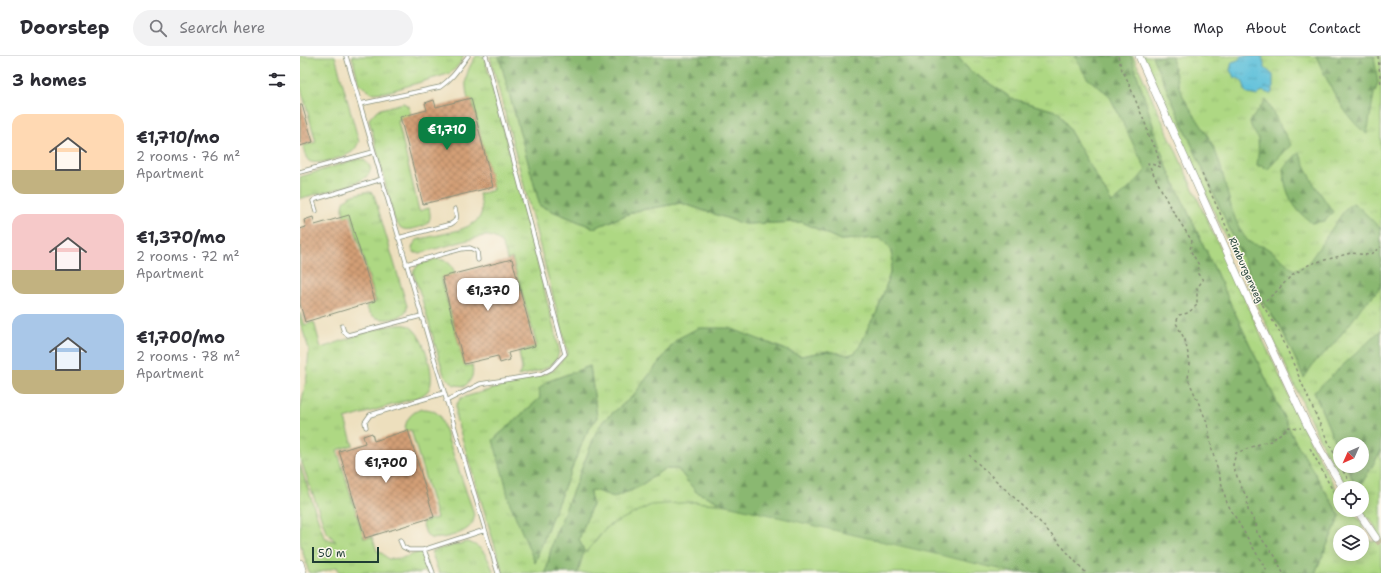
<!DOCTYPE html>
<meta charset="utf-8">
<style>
:root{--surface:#fff;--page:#f2f2f3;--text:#2b2b33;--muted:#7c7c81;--line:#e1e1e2;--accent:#0b8043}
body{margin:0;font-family:"Shantell Sans",sans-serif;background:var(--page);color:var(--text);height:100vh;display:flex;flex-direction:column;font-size:15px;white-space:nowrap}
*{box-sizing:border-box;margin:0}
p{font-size:13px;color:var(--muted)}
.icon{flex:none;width:22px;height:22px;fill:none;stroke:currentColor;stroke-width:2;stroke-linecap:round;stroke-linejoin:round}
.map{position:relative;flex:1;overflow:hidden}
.drawer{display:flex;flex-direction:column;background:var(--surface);width:300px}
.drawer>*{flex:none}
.needle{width:26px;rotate:225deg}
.controls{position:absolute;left:1033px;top:381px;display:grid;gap:8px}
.controls a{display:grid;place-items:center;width:36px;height:36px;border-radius:50%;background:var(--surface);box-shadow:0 2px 10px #0003;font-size:20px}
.scale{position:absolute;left:12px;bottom:10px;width:67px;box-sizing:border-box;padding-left:4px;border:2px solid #1f3d34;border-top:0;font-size:11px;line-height:14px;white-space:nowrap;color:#1f3d34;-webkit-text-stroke:3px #fbf7ec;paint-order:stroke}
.price{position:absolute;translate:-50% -34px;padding:0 9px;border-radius:8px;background:#fff;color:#222;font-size:13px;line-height:26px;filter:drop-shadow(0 1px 2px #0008)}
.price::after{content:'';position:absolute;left:50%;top:24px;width:12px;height:9px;margin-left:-6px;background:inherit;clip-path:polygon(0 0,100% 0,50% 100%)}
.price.current{background:var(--accent);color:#fff}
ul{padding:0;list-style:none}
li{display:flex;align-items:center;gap:12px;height:100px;padding:0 12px}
li span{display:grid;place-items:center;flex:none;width:112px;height:80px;border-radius:12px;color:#555}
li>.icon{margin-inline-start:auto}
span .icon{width:48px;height:48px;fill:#fffc;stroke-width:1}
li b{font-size:17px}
h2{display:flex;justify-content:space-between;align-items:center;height:48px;padding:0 12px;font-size:17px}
header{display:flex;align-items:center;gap:24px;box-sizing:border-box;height:56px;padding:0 20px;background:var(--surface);border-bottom:1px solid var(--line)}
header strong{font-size:19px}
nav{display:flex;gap:22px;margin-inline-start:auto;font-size:14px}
.search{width:280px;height:36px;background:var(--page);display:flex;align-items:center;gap:10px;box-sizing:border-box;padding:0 14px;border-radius:22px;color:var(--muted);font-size:15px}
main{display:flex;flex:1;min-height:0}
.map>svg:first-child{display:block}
.grass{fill:url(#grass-tufts);stroke:#668a5c;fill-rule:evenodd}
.forest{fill:url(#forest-firs);stroke:#547a52}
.pitch{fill:#aed883;stroke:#668a5c}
.water{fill:url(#water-ripples);stroke:#3e7e87}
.building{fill:url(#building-cross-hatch)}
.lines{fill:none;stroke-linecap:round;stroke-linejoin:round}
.minor-tunnel{stroke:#c4bfa2;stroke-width:7;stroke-dasharray:7 3.5;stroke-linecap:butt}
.service-casing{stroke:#868e78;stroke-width:5}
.minor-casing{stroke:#868e78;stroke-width:8}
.path{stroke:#868e78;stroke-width:1.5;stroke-dasharray:3 3;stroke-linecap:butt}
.service{stroke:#fff;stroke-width:3.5}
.minor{stroke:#fff;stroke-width:7}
.labels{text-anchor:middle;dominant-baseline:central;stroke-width:3;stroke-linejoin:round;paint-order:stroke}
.street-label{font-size:10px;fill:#1f3d34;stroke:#fbf7ec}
</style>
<header>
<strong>Doorstep</strong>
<div class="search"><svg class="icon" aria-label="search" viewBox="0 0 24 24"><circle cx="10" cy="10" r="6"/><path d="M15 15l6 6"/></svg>Search here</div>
<nav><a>Home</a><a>Map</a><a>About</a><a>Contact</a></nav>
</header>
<main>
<section class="drawer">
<h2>3 homes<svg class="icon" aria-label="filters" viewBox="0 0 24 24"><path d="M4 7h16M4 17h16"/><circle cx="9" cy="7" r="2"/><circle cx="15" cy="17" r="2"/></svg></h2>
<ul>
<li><span style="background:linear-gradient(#ffd9b3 70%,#c2b280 0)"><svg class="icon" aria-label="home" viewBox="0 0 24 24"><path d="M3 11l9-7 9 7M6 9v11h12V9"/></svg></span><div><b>€1,710/mo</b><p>2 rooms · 76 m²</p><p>Apartment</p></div></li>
<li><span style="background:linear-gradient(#f6c9c9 70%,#c2b280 0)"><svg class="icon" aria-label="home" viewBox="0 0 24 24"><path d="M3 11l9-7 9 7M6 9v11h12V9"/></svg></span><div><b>€1,370/mo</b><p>2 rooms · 72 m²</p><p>Apartment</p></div></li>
<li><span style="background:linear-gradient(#a9c7e8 70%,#c2b280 0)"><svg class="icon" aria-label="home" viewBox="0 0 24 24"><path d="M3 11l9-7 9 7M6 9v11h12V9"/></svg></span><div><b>€1,700/mo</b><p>2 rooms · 78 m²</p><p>Apartment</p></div></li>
</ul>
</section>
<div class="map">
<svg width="1081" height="517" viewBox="0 0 1081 517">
<defs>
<pattern id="grass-tufts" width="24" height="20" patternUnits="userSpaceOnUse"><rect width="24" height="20" fill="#aed883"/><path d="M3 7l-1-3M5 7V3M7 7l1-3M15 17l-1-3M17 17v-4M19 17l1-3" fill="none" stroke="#95ba72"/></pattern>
<pattern id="forest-firs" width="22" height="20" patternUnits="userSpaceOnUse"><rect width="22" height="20" fill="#8ab871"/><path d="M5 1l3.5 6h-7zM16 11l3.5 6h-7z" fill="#70975e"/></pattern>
<pattern id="water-ripples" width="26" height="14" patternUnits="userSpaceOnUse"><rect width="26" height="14" fill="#5cbfda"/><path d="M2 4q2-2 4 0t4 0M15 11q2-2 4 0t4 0" fill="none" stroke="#4b9cb2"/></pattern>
<pattern id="building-cross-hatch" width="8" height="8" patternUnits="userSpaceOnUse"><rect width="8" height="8" fill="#d39f76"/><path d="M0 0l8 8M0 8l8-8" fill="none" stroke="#ab8362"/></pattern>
</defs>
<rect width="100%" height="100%" fill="#fbf7ec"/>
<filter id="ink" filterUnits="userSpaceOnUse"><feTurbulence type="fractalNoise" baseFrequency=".025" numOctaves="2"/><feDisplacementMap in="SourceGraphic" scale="8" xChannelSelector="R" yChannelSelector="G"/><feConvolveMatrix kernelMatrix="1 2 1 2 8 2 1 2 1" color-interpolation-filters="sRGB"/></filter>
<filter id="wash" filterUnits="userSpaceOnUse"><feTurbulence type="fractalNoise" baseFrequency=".012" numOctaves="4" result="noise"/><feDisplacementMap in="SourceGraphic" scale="16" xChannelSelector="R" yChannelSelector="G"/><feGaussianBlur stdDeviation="0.9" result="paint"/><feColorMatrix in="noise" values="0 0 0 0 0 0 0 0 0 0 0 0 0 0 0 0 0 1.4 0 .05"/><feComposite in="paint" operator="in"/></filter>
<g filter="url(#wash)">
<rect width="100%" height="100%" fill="#eddfbd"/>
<path class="grass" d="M0 0H35L59 86C57 89 55 94 52 96 45 101 16 110 9 105 5 101 4 95 3 90L16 86 0 29Z
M52 0H164C160 7 156 14 148 18L87 36 72 37 59 28Z
M176 0H184L221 140 259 293C259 314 233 316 218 320L222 313 219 296 237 290 212 202 207 204C204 189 199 179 183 180L120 197H115L112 193 113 189 117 184C133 179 169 176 179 162 184 155 181 146 179 138L193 134 172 44H168C164 25 165 17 176 0Z
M190 0H199L240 150 294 172 336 155 381 147 444 168 502 166 540 184 580 182 590 192 593 205 587 227 577 256 569 269 562 286 555 297 548 299 528 295 501 300 467 286 377 283 332 341 304 364 297 374 252 487 246 517H203L156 362V349L161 342 245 318 254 314 268 297ZM290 310 297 361 285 380 250 466 235 507 195 382 240 342 246 326Z
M657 0H808L861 122 812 148 759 56 713 43 669 14Z
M831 0H833L913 177 939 229 961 280 1013 391 1040 440V454H1051L1062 467C1061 474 1067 483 1073 486L1076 484V473L1070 462 1066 463 1061 454H1062V432H1059L1081 395V517H1015L1040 460 993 381 865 107ZM1040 476H1062V498H1040Z
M842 0H852L961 243 981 272 1004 321 860 0H1081V286L1014 336 1040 398V410H1046L1057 432H1047L1025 395Z
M103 47C109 49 110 54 111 61L98 65 119 155 129 152C132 165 129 169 116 172 105 175 99 174 94 162L69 63 77 54Z
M61 103C65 104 68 107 70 111 76 129 12 137 0 143V121L54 104Z
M65 136H71L74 139 107 250C107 253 106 256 103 258 97 264 79 265 73 260 69 257 68 254 66 250L76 246 51 159 44 161C40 142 48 140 65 136Z
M137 203C148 204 152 208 155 218L141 222 165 310 172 309C174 319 172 323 165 330L154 329 144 319 121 240 113 216 119 208Z
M0 257 4 269 14 266 21 292C41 286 88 266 106 269 122 271 137 321 129 333 127 337 122 339 119 341L45 363 53 389 37 394 64 482 72 481 77 495 81 496 88 503 102 502 120 496 123 498 131 517H126V515L119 517H40L37 511 18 517H9L0 486V409L24 481 36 486 26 475 0 402V354L7 320 9 293 0 266Z
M122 353C130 353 134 354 140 360 148 384 157 408 165 432 167 439 174 455 174 462 173 477 142 484 130 482L126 478 122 466 137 462 111 374 105 375C105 364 111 356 122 353Z
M364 413H378L397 436 427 449 394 446 308 470 285 497 279 483 292 449 290 436 293 433 314 441 337 432Z
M167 486C185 491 187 501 194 517H139L131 495Z"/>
<path class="forest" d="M199 0H657L669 14 713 43 759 56 812 147 833 129 846 114 809 39 787 22 775 0H831L865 107 993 381 1040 460 1015 517H716L617 496 427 449 396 436 378 413H364L337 432 314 441 293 434 290 436 292 449 279 483 284 495 278 517H246L252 487 297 374 304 364 332 341 377 283 398 272H430L501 300 528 295 548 299 555 297 562 286 569 269 577 256 587 227 593 205 590 192 580 182 540 184 502 166 444 168 381 147 336 155 294 172 240 150Z
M852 0H872C874 11 876 23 880 33 888 53 903 69 912 88 927 117 927 161 948 185 952 189 960 189 965 191 976 197 985 207 994 214L1007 209 1046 152 1053 147 1060 152 1081 173V230L1073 240 1062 250 1052 265 1031 291 1014 307 1004 322 981 272 961 243Z
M1016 0H1074L1078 27 1074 38 1067 78C1043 61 1028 26 1016 0Z
M966 44 991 89 967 114 963 110H957C958 101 959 92 958 83 956 77 951 74 950 65Z
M999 96 1014 128 1033 156 1025 165 1011 167C1007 162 1000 158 997 153 988 142 984 127 983 113Z
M1081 274V395L1059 432H1057L1046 410H1062V388H1040V398L1014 336Z
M290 310 297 361 285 380 250 466 235 507 209 445 205 426 193 384 240 342 239 333 246 326Z"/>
<path class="pitch" d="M394 446 427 449 716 517H278L284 495 286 497 308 470 351 449Z"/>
<path class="water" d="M942 0H962L965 12 973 19V37L970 38 962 35 957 40 948 38 945 35C944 26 942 23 934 21L930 14 932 6 938 4Z"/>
<g id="blocks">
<path class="building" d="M171 42 193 131 123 148 100 61 127 54 125 47 134 44 136 51Z
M0 49H2L13 86 0 90Z
M49 159 75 245 5 266 0 248V173L6 171 4 164 13 161 15 169Z
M212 203 235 290 208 297 210 304 200 307 198 300 164 308 142 221Z
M108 374 134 461 65 482 39 395 65 387 63 380 72 377 74 385Z"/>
</g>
</g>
<g filter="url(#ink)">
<use href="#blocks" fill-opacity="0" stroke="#868e78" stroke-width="1"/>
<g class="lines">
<path class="minor-tunnel" d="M1076 482 1081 488"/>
<defs>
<path id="service" d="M46 0 134 302 198 517
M60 48 140 31C154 21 158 13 168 0
M0 116 73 96
M16 155 13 145 16 143 82 123
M98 182 151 168C158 164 157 160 155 153
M106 208 161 193 170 192 177 195 178 204
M42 270 44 276 48 279 121 260
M146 345 180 328 241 318 251 313 265 298 186 0
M66 371 65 366 70 359 144 337
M100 484 103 491 109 494H123L185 474
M124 494 133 517"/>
<path id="minor" d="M839 0 950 247 1008 371 1021 395 1043 432
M1057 454 1076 482
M0 507 3 517"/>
</defs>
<use href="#service" class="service-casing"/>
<use href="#minor" class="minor-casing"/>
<path class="path" d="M818 0 822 14 826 21 847 72 848 80 855 91 861 111 848 107 869 149 892 185 890 194 899 209 898 218 903 224 897 232V249L888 257 879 259 876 267 885 284 890 307 888 323 907 366 912 394 927 447 968 517
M1078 0 1081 29
M902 118 962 248 979 275 1022 373 1040 409
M961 248 976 236 990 221 1010 208 1051 197 1069 199 1081 191
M1010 392 1040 448
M669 399 739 465 786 517
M1043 415 1054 432
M1062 443 1065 447 1066 453
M1044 454 1052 461
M983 517 975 500 957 477 956 468 948 454 947 442 939 426 933 409 936 397 965 386 971 385 989 371 1001 372"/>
<use href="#service" class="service"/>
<use href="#minor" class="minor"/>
</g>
</g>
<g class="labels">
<g class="street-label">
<text transform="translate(946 214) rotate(66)">Rimburgerweg</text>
</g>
</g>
</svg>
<div class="controls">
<a><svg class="needle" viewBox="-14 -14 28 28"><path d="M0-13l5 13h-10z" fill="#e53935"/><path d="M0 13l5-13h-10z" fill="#7c7c81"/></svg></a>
<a><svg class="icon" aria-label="locate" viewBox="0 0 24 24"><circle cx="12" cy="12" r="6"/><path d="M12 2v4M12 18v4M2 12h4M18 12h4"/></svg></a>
<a><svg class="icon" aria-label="layers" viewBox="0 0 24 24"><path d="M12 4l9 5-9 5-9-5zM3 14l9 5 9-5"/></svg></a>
</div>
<div class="scale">50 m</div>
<b class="price current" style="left:147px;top:95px">€1,710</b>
<b class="price" style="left:188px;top:256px">€1,370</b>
<b class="price" style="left:86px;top:428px">€1,700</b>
</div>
</main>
